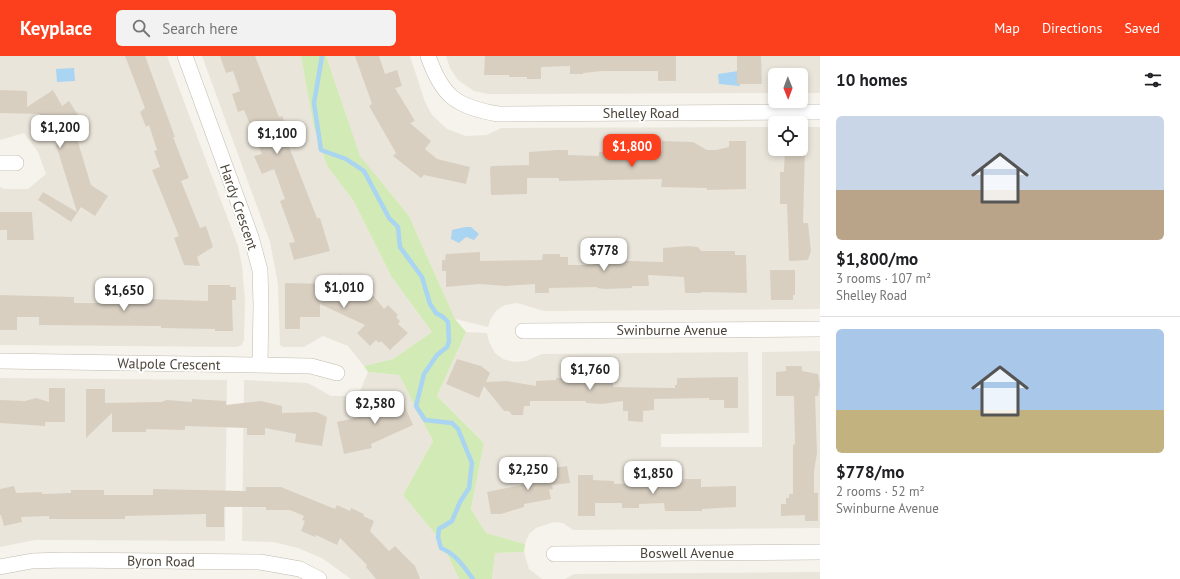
<!DOCTYPE html>
<meta charset="utf-8">
<style>
:root{--surface:#fff;--page:#f2f2f2;--text:#202124;--muted:#757577;--line:#e0e0e0;--accent:#fc3f1d}
body{margin:0;font-family:"PT Sans",sans-serif;background:var(--page);color:var(--text);height:100vh;display:flex;flex-direction:column;font-size:15px;white-space:nowrap}
*{box-sizing:border-box;margin:0}
p{font-size:13px;color:var(--muted)}
.icon{flex:none;width:22px;height:22px;fill:none;stroke:currentColor;stroke-width:2;stroke-linecap:round;stroke-linejoin:round}
.map{position:relative;flex:1;overflow:hidden}
.panel{display:flex;flex-direction:column;background:var(--surface);width:360px}
.panel>*{flex:none}
.needle{width:26px;rotate:179deg}
.buttons{position:absolute;left:768px;top:12px;display:grid;gap:8px}
.buttons a{display:grid;place-items:center;width:40px;height:40px;border-radius:6px;background:var(--surface);box-shadow:0 2px 6px #0003;font-size:20px}
.price{position:absolute;translate:-50% -34px;padding:0 9px;border-radius:8px;background:#fff;color:#222;font-size:13px;line-height:26px;filter:drop-shadow(0 1px 2px #0008)}
.price::after{content:'';position:absolute;left:50%;top:24px;width:12px;height:9px;margin-left:-6px;background:inherit;clip-path:polygon(0 0,100% 0,50% 100%)}
.price.selected{background:var(--accent);color:#fff}
ul{padding:0;list-style:none}
li{display:grid;align-content:center;gap:8px;height:212px;padding:0 16px}
li+li{border-top:1px solid var(--line)}
li span{display:grid;place-items:center;height:124px;border-radius:6px;color:#555}
li>.icon{margin-inline-start:auto}
span .icon{width:72px;height:72px;fill:#fffc;stroke-width:1}
li b{font-size:17px}
h2{display:flex;justify-content:space-between;align-items:center;height:48px;padding:0 16px;font-size:17px}
header{display:flex;align-items:center;gap:24px;box-sizing:border-box;height:56px;padding:0 20px;background:var(--accent);color:#fff}
header strong{font-size:19px}
nav{display:flex;gap:22px;margin-inline-start:auto;font-size:14px}
.search{width:280px;height:36px;background:var(--page);display:flex;align-items:center;gap:10px;box-sizing:border-box;padding:0 14px;border-radius:6px;color:var(--muted);font-size:15px}
main{display:flex;flex:1;min-height:0}
.map>svg:first-child{display:block}
.residential{fill:#eae5da}
.green{fill:#d2eab5}
.water{fill:#a9d4f2}
.lines{fill:none;stroke-linecap:round;stroke-linejoin:round}
.stream{stroke:#a9d4f2;stroke-width:4.5}
.building{fill:#d8cfc1}
.street-casing{stroke:#c2bbae;stroke-width:16}
.street{stroke:#fff;stroke-width:15}
.labels{text-anchor:middle;dominant-baseline:central;stroke-width:4;stroke-linejoin:round;paint-order:stroke}
.street-label{font-size:14px;fill:#4b4439;stroke:#fff}
</style>
<header>
<strong>Keyplace</strong>
<div class="search"><svg class="icon" aria-label="search" viewBox="0 0 24 24"><circle cx="10" cy="10" r="6"/><path d="M15 15l6 6"/></svg>Search here</div>
<nav><a>Map</a><a>Directions</a><a>Saved</a></nav>
</header>
<main>
<div class="map">
<svg width="820" height="523" viewBox="0 0 820 523">
<rect width="100%" height="100%" fill="#f6f3ec"/>
<path class="residential" d="M0 0H167L238 190 242 209 245 244 244 284 242 289 236 291 0 289V131L5 133H28L46 118 38 96 24 77 0 84Z
M202 0H301L314 72 327 110 353 144 391 220 432 276 393 303 364 310 348 290 323 280 304 291H283L280 289 278 228 270 186Z
M326 0H410L425 46 432 59 447 73 466 80 487 79 501 72 775 71V93H801V71H820V253L544 255 517 247 505 249 497 254 491 262 488 271 455 263 409 160 360 101Z
M446 0H820V37H801V19H775V37L488 38 474 35 458 24 450 12Z
M466 276 487 277 489 286 495 297 503 303 514 306 526 305 542 298 748 296 749 377 661 378V391H762V296L820 295V472L573 474 563 467 554 466 536 472 529 478 525 488 486 477 471 453 484 387 437 340Z
M368 316 399 319 433 385 403 439 441 485 459 523H351L322 502 298 492 273 486 242 485 244 324 308 327 331 340H358Z
M0 322 227 324 225 485 58 484H35L0 491Z
M524 496 529 513 542 523H492L495 497Z
M820 516V523H565L574 518Z"/>
<path class="green" d="M301 0H326L360 100 409 160 455 263 466 276 437 340 484 387 471 453 486 477 525 488 524 496 495 497 492 523H459L441 485 403 439 433 385 399 319 368 316 364 310 393 303 432 276 391 220 353 144 327 110 314 72Z"/>
<path class="water" d="M74 12 75 25 57 26 56 13Z
M738 15 740 30 719 28 718 18Z
M465 171H471L479 178 474 184 466 181 459 187 451 183 452 174Z"/>
<g class="lines">
<path class="stream" d="M322 0 314 47 321 94 346 103 364 115 389 162 398 171 400 191 422 221 430 248 436 257 443 261 448 266 449 285 447 291 437 299 424 318 416 350 425 364 452 367 458 373 472 407 469 432 460 446 452 465 439 473 438 481 441 492C456 498 464 511 473 523"/>
</g>
<path class="building" d="M125 0H145L175 81H173L189 122 181 125 200 172 206 170 213 191 197 201 200 210 184 209 174 182 179 180 152 114 160 111 154 95 157 94 149 69 146 71 140 56 145 52Z
M220 0H255L279 61 282 60 287 70 290 82 286 83 317 162H320L330 195 294 204 289 187 295 186 280 145 285 143 274 113 262 118 254 100 262 98 244 54 238 56 232 38 240 35 233 15 226 17Z
M355 0H379L385 18 397 14 402 30 395 32 415 65 410 67 431 85 425 93 437 103 470 111 466 128 424 119 421 122 393 100 396 97 369 50 372 48Z
M485 0H676V25H658V15H602L583 17V18H570V10L541 11V23H527V21H509V19H484Z
M737 0H761L762 28H737Z
M0 34 27 35V51L53 34 62 50 69 45 80 62 70 69 77 83 91 129 108 140 95 160 81 151 71 166 38 144 43 136 77 156 56 89 60 88 40 58 0 57Z
M662 85 693 86 707 94H716L729 91V85H746V133L707 134V132L661 131 662 123 559 125V122H527V138L491 139 490 112 491 110 529 109V96L557 94H568V99L599 100V96L662 95Z
M785 93H805L803 167H808L811 195 808 204 789 205 787 148H780V116H784Z
M0 156H32L34 184H7V174H0Z
M688 190 698 191 701 195H735V199H746L747 237 701 236V237H685L684 221 648 219 649 230H632V232L605 233 597 232V231L549 232V237H535V228L506 230 479 228 446 231V215H442V204H445L446 198 480 196V205L542 204 543 198H560V201H568V209H593V204L663 206V192Z
M770 214H795V239H793V244H771Z
M339 218 369 234 384 253 388 249 398 259 396 261 400 265 398 268 408 277 390 294 381 285 379 287 376 284 370 290 357 277 365 269 320 248V261H300V273H285V227L334 228Z
M208 229H230V231H236V244H232L233 275H215V273L161 272V270L39 269V261H17V274H0V239L74 241V247H119V242L208 245Z
M457 303 481 310 490 317 486 326 507 325 536 330V325L556 324V322H578V319L602 317 613 318V331L675 332V329H677V322L738 321V352H724V344H709V342L654 343V354L643 355V366L628 365V355H623V345L602 348 586 347V345H530V350H524L523 359H512L509 355H504L484 330 479 342 446 328Z
M786 310H802V315L818 318 820 329 818 340H815L817 397 814 415V437H818V465H805V459L781 460V448H786V442H789V438H793V389L795 388 794 340H776V316L786 315Z
M49 332H65V366H45V370L0 367V344L25 345 36 342 49 346Z
M86 333H105V347L161 346 167 344 192 346V343L226 345V349L261 345 282 350V357L317 356 327 361 322 390 295 386 296 378 265 372V379H247V372L185 370V374L146 373V376H112V357L86 382Z
M398 335 413 369 371 388 372 392 344 398 337 366 383 356 381 353 384 352 380 343Z
M567 410 570 427 552 429 553 433 549 434 551 443 524 448V451L501 458H491L487 436 531 427 529 416Z
M578 419H593V424L614 425V428L683 426V423H701V431L736 430V451L702 453V455H665L664 447 639 448V452H622V447H595V460H578Z
M14 430 16 437 42 436V438L71 437V434H104V439H153V433L246 435V431H281L335 453 337 449 350 455 351 452 364 458 363 460 374 465 370 475 389 495 395 490 415 510 420 523H376L366 511 367 509 340 482 337 489 316 479 315 481 301 475 305 465 302 464 304 460 290 454H266V451H224V471H206V458L125 460V463H49V460L21 461 22 466 4 470 1 459H0V433Z"/>
<g class="lines">
<defs>
<path id="street" d="M185 0 251 181 260 214 261 249 260 308
M428 0C442 40 456 51 498 58L820 56
M0 107H16
M523 275 820 273
M0 305 311 310 337 317
M554 498 820 496
M0 511 32 505 64 504 260 506 300 513 319 523"/>
</defs>
<use href="#street" class="street-casing"/>
<use href="#street" class="street"/>
</g>
<g class="labels">
<g class="street-label">
<text x="641" y="57">Shelley Road</text>
<text transform="translate(239 151) rotate(71)">Hardy Crescent</text>
<text x="672" y="274">Swinburne Avenue</text>
<text transform="translate(169 308) rotate(1)">Walpole Crescent</text>
<text x="687" y="497">Boswell Avenue</text>
<text transform="translate(161 505) rotate(1)">Byron Road</text>
</g>
</g>
</svg>
<div class="buttons">
<a><svg class="needle" viewBox="-14 -14 28 28"><path d="M0-13l5 13h-10z" fill="#e53935"/><path d="M0 13l5-13h-10z" fill="#757577"/></svg></a>
<a><svg class="icon" aria-label="locate" viewBox="0 0 24 24"><circle cx="12" cy="12" r="6"/><path d="M12 2v4M12 18v4M2 12h4M18 12h4"/></svg></a>
</div>
<b class="price" style="left:60px;top:93px">$1,200</b>
<b class="price" style="left:277px;top:99px">$1,100</b>
<b class="price selected" style="left:632px;top:112px">$1,800</b>
<b class="price" style="left:604px;top:216px">$778</b>
<b class="price" style="left:344px;top:253px">$1,010</b>
<b class="price" style="left:124px;top:256px">$1,650</b>
<b class="price" style="left:590px;top:335px">$1,760</b>
<b class="price" style="left:375px;top:369px">$2,580</b>
<b class="price" style="left:528px;top:435px">$2,250</b>
<b class="price" style="left:653px;top:439px">$1,850</b>
</div>
<section class="panel">
<h2>10 homes<svg class="icon" aria-label="filters" viewBox="0 0 24 24"><path d="M4 7h16M4 17h16"/><circle cx="9" cy="7" r="2"/><circle cx="15" cy="17" r="2"/></svg></h2>
<ul>
<li><span style="background:linear-gradient(#c9d6e8 60%,#b9a48a 0)"><svg class="icon" aria-label="home" viewBox="0 0 24 24"><path d="M3 11l9-7 9 7M6 9v11h12V9"/></svg></span><div><b>$1,800/mo</b><p>3 rooms · 107 m²</p><p>Shelley Road</p></div></li>
<li><span style="background:linear-gradient(#a9c7e8 65%,#c2b280 0)"><svg class="icon" aria-label="home" viewBox="0 0 24 24"><path d="M3 11l9-7 9 7M6 9v11h12V9"/></svg></span><div><b>$778/mo</b><p>2 rooms · 52 m²</p><p>Swinburne Avenue</p></div></li>
</ul>
</section>
</main>
